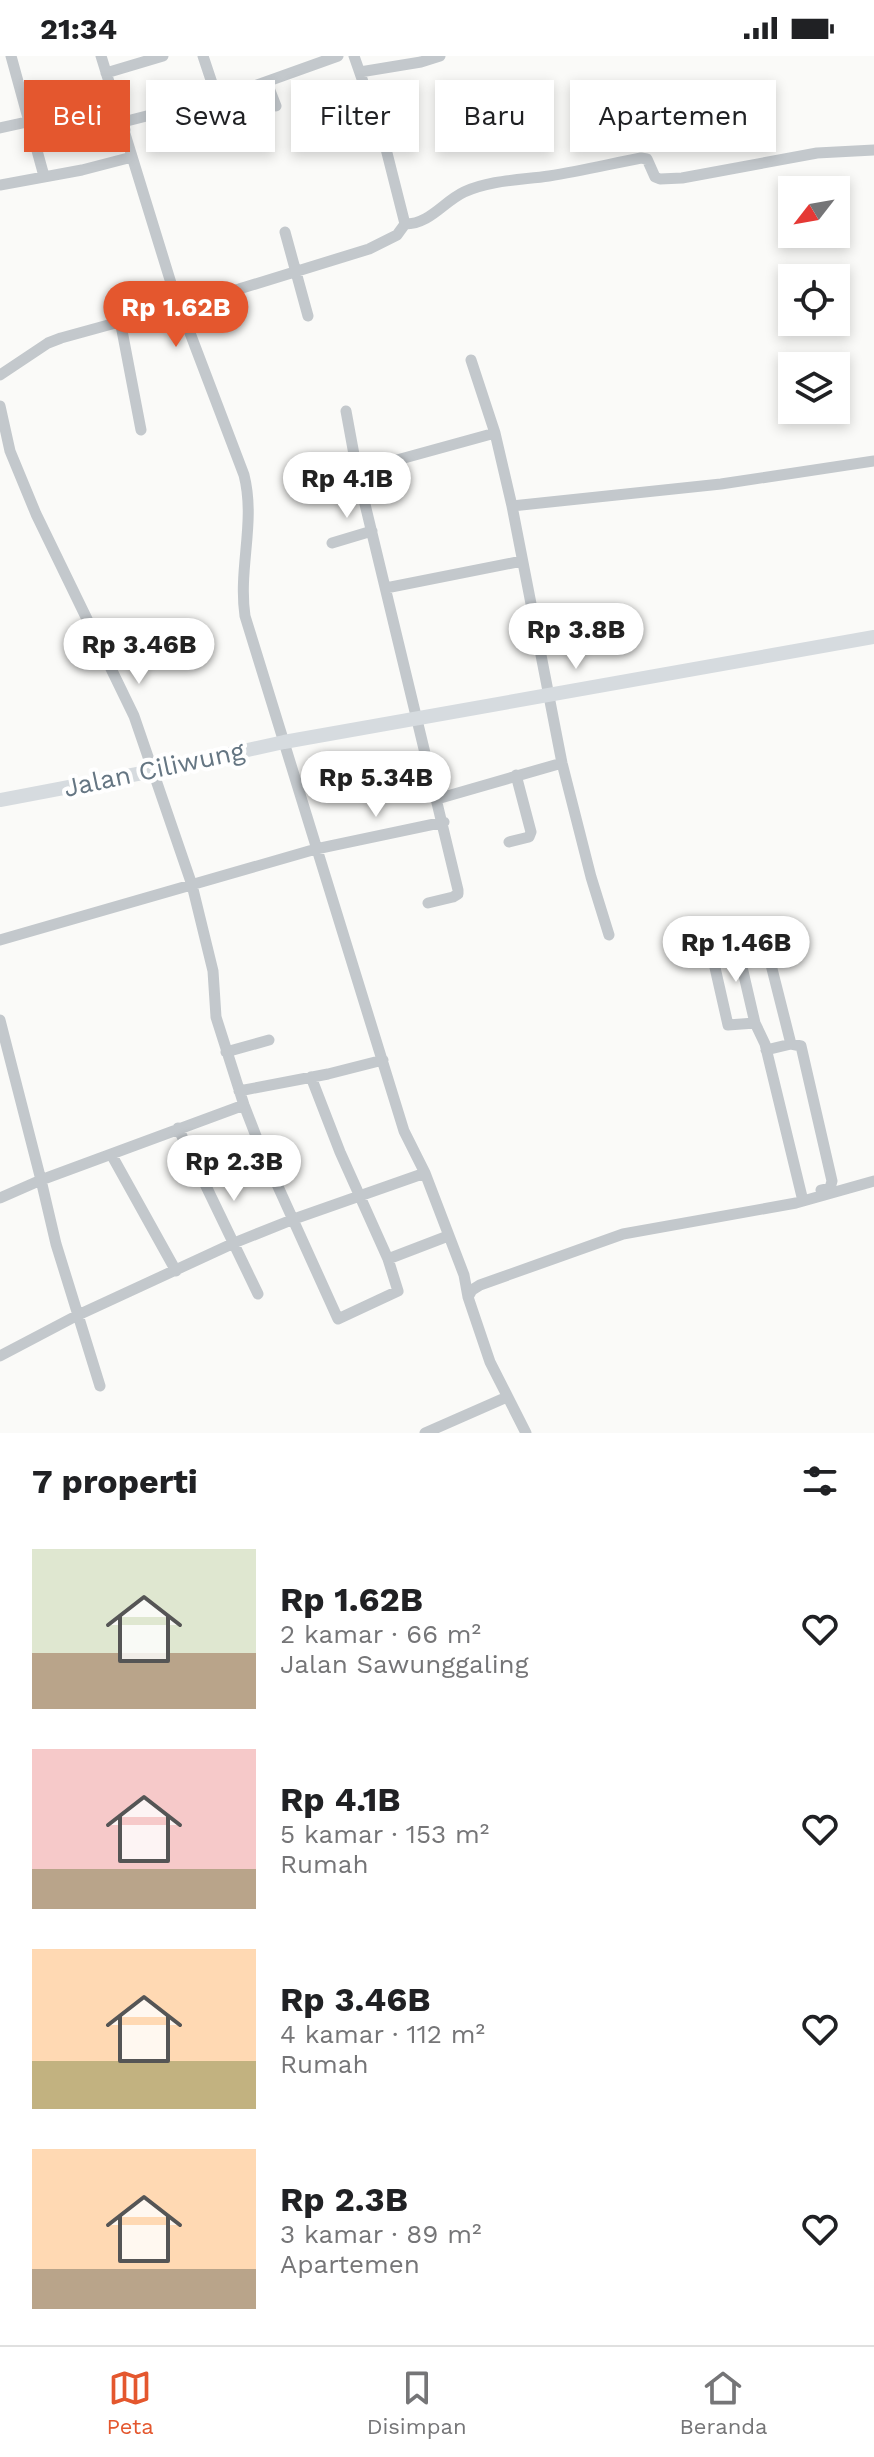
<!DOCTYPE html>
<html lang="id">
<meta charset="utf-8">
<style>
:root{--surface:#fff;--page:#f6f6f6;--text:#202124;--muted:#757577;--line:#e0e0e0;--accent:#e4572e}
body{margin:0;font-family:"Work Sans",sans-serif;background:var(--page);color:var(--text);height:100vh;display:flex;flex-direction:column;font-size:30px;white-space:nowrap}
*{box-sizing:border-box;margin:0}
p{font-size:26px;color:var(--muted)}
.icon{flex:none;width:44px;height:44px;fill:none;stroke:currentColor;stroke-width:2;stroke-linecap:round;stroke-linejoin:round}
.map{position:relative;height:1377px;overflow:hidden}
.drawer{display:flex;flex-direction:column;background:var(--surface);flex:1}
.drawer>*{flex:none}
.hud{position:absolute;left:24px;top:24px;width:826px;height:72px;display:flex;gap:16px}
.needle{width:52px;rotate:239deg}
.controls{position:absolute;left:778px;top:120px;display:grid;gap:16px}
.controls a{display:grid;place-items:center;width:72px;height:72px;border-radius:0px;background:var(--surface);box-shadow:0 4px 12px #0003;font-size:40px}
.price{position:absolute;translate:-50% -68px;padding:0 18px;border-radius:28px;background:#fff;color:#222;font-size:26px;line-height:52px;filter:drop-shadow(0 2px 4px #0008)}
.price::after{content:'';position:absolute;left:50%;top:48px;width:24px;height:18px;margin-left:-12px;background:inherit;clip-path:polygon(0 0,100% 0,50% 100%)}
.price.on{background:var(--accent);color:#fff}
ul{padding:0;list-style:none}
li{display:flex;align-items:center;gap:24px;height:200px;padding:0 32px}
li span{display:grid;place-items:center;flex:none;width:224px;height:160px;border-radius:0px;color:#555}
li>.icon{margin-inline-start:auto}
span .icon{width:96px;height:96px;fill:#fffc;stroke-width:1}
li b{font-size:34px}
h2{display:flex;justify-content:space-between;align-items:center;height:96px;padding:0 32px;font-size:34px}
.pill{padding:0 28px;border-radius:0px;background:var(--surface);box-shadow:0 4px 12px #0003;font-size:28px;line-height:72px}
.pill.on{background:var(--accent);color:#fff}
.status{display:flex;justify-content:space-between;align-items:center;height:56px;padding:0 40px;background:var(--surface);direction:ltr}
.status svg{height:22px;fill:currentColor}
.dock{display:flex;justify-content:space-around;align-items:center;height:112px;border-top:2px solid var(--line);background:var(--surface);font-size:22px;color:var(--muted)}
.dock a{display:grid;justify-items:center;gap:4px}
.dock .on{color:var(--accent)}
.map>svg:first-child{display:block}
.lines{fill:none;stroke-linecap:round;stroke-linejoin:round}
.minor{stroke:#c3c8cc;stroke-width:11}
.major{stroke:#d6dbdf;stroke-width:14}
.labels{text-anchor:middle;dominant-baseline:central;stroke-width:8;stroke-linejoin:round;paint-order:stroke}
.street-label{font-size:26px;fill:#657683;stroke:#fff}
</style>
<div class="status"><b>21:34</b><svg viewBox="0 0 49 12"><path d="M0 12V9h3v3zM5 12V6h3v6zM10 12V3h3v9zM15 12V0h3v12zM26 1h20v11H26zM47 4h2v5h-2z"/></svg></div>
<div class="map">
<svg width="874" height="1377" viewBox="0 0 874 1377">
<rect width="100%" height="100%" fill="#fafaf8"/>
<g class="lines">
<path class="minor" d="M11 0 44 120
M101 0 171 227 244 419C256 466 238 512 245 560L404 1075 425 1117 464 1219 468 1241 490 1306 526 1377
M203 0 217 42
M354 0 385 89 405 168
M360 16 421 6 440 0
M106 17 163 0
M267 27 276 50
M229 39 238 72 231 84 233 90
M123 66 229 39 338 0
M0 72 77 55 82 60 88 78 94 81 125 74
M0 129 82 114 132 101
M285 176 308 260
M120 264 141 374
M471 304 495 377 512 450 562 707 591 821 609 879
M0 319 48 287 61 282 239 233 369 193 397 179 405 168C430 168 443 146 464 136 490 124 521 124 549 120 580 115 610 108 641 102L647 103 655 121 660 123 682 122 817 97 874 94
M0 350 10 395 36 458 134 660 192 829 213 915 216 961 244 1049 261 1093 338 1263 398 1235 388 1203
M346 355 357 415 458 834V838L453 841 428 847
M357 415 495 377
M512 450 721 428 874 405
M332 487 372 475
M386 532 522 505
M437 743 562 707
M509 786 529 781 531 776 516 719
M0 884 316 793 444 766
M736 885 755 967 765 988 803 1145
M0 964 41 1124 0 1142
M755 967 728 969 711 894 714 889 761 879 764 881 791 988
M766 994 791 988 801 990 832 1125 830 1132 821 1134
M226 996 269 984
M311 1021 340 1096 388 1203 448 1180
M239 1035 328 1018 383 1004
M178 1072 258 1238
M111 1098 176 1215
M468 1241 472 1234 480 1229 623 1178 796 1147 874 1125
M0 1300 76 1260 234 1187 294 1163 425 1117
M100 1330 56 1188 41 1124 244 1049
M425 1377 507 1341"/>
<path class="major" d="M0 744 153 715 284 686 874 581"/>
</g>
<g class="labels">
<g class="street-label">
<text transform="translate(154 713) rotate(-12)">Jalan Ciliwung</text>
</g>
</g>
</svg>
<div class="controls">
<a><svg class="needle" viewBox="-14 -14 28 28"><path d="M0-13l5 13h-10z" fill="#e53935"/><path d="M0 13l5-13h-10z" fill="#757577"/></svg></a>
<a><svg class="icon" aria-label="locate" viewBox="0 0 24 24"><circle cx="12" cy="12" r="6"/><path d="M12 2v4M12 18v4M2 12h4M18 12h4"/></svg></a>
<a><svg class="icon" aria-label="layers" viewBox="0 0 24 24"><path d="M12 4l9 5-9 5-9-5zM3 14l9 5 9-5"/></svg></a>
</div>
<b class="price on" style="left:176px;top:293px">Rp 1.62B</b>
<b class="price" style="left:347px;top:464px">Rp 4.1B</b>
<b class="price" style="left:576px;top:615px">Rp 3.8B</b>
<b class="price" style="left:139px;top:630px">Rp 3.46B</b>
<b class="price" style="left:376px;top:763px">Rp 5.34B</b>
<b class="price" style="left:736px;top:928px">Rp 1.46B</b>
<b class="price" style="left:234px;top:1147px">Rp 2.3B</b>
<div class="hud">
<a class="pill on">Beli</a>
<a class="pill">Sewa</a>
<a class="pill">Filter</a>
<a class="pill">Baru</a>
<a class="pill">Apartemen</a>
</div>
</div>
<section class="drawer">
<h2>7 properti<svg class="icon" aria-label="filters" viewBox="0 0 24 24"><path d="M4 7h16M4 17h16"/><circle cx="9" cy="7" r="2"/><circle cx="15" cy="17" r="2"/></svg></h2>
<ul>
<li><span style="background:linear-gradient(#dfe7d0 65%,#b9a48a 0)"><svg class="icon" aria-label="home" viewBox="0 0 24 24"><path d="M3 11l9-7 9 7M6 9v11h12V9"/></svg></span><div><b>Rp 1.62B</b><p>2 kamar · 66 m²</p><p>Jalan Sawunggaling</p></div><svg class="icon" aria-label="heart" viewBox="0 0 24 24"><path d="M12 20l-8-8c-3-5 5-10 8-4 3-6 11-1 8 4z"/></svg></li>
<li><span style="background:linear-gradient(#f6c9c9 75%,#b9a48a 0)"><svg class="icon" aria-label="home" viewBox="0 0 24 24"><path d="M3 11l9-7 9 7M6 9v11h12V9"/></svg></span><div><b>Rp 4.1B</b><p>5 kamar · 153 m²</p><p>Rumah</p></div><svg class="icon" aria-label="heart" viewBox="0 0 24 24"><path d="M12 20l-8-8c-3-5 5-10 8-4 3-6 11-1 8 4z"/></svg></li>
<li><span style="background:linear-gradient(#ffd9b3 70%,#c2b280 0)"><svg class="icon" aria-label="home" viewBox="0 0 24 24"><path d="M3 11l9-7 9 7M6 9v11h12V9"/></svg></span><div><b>Rp 3.46B</b><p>4 kamar · 112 m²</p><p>Rumah</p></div><svg class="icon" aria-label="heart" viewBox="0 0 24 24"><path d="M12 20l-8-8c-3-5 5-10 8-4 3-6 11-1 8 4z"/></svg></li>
<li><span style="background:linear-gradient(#ffd9b3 75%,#b9a48a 0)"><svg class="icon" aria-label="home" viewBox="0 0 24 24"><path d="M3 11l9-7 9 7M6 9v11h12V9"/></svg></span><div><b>Rp 2.3B</b><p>3 kamar · 89 m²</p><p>Apartemen</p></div><svg class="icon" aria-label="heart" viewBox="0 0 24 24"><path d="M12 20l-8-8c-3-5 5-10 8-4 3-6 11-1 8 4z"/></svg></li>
</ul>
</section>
<nav class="dock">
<a class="on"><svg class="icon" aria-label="map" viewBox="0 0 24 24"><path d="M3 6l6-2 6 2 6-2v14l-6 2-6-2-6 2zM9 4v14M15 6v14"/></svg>Peta</a>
<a><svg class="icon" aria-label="saved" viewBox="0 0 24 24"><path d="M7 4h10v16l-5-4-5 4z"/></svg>Disimpan</a>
<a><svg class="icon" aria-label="home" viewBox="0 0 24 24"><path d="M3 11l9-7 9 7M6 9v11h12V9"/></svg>Beranda</a>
</nav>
